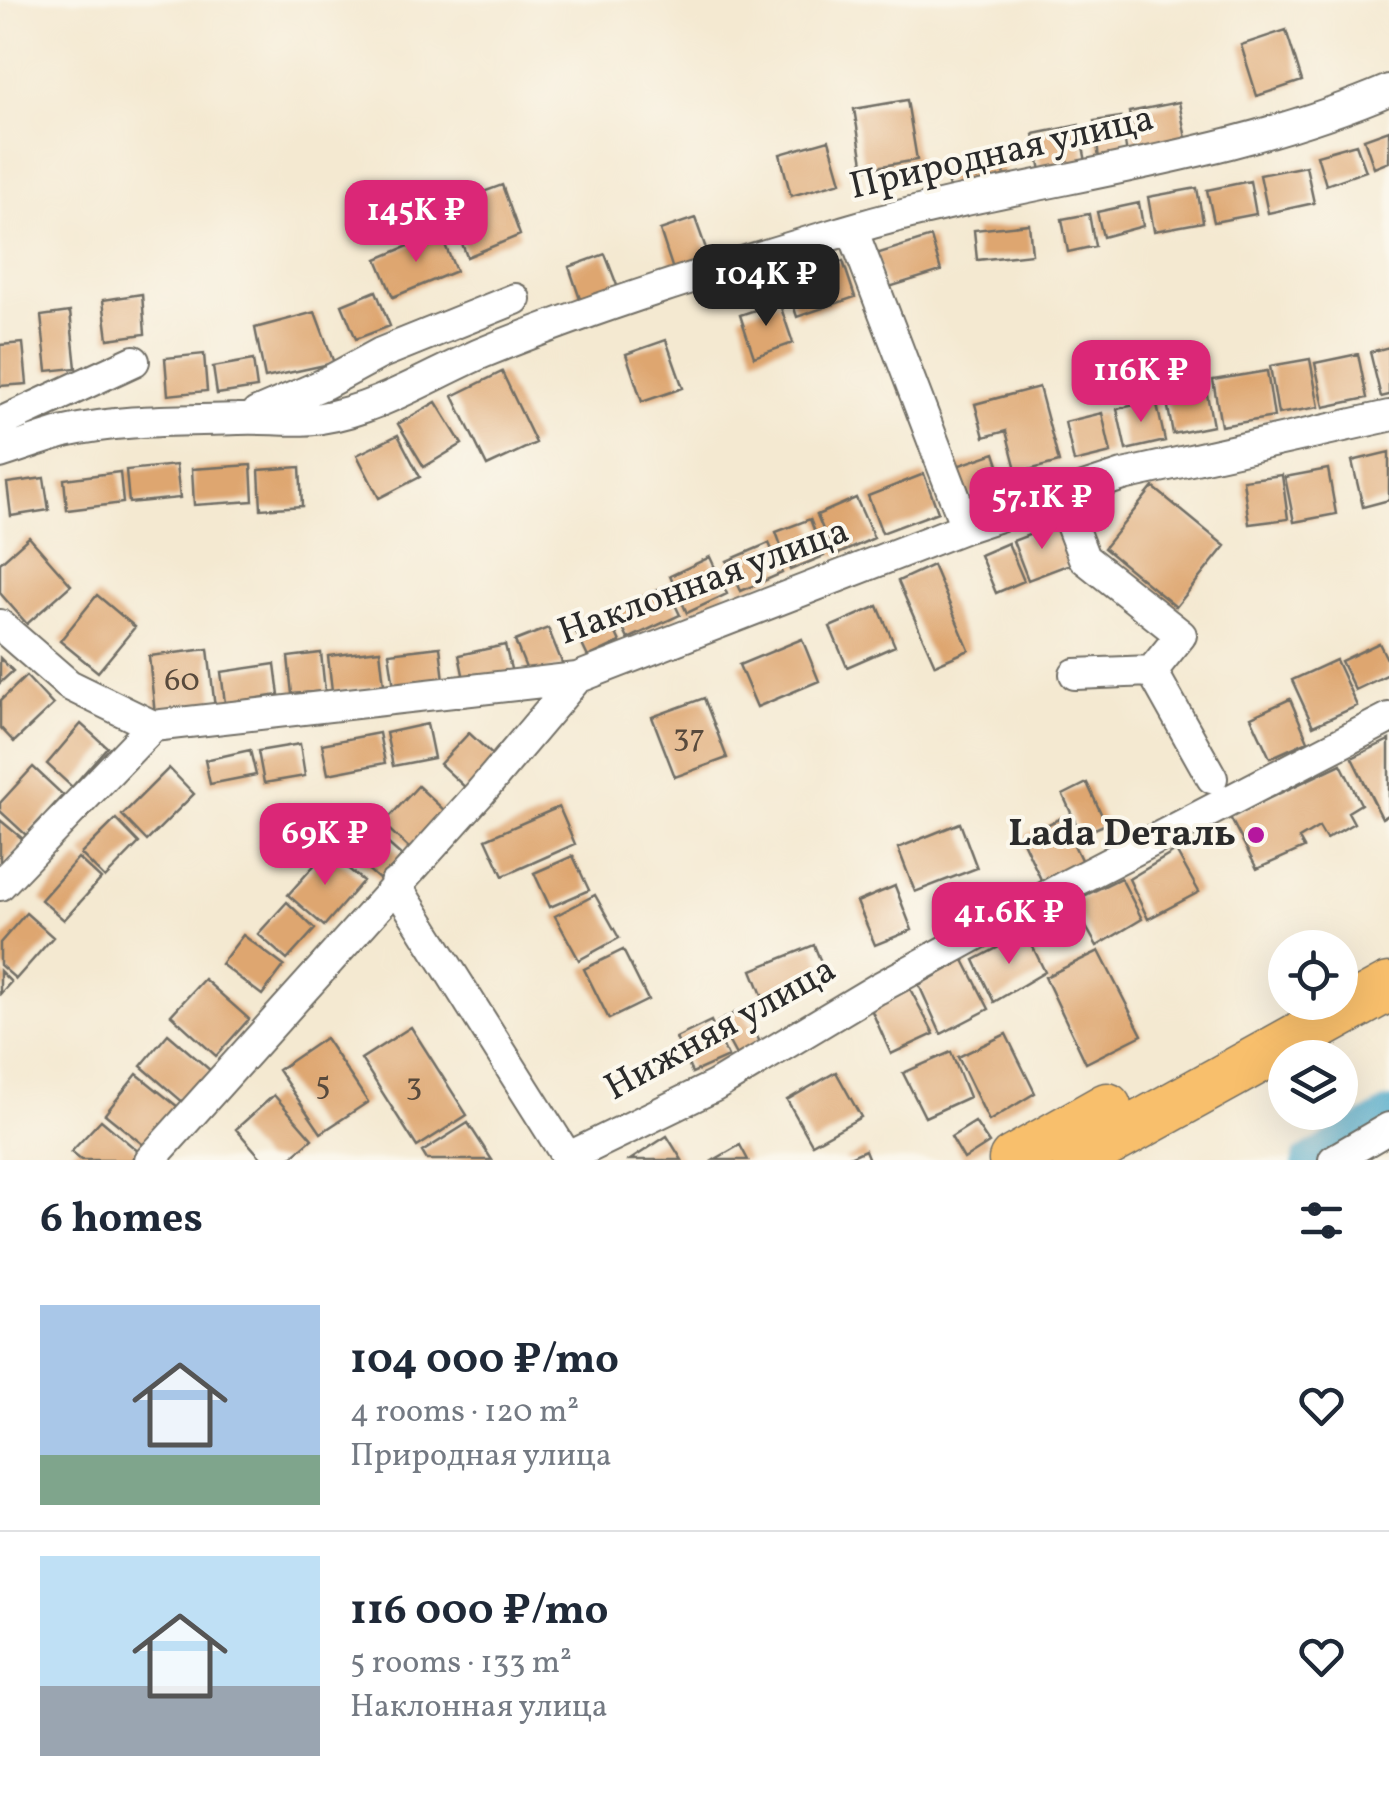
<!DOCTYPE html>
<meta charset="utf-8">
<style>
:root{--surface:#fff;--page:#f2f2f3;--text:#1f2937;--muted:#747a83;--line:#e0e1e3;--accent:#db2777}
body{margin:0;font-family:Vollkorn,serif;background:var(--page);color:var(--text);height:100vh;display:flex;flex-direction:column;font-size:38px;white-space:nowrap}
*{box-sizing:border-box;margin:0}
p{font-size:32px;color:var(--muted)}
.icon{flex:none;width:55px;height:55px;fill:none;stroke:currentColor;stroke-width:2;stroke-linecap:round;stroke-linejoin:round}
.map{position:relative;height:1160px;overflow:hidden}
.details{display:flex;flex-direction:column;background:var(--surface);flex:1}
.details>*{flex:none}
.controls{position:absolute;left:1268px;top:930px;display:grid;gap:20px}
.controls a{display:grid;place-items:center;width:90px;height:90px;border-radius:50%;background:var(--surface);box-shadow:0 10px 40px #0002;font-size:50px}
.price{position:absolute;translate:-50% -85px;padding:0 22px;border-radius:20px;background:var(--accent);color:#fff;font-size:32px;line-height:65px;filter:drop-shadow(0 2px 5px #0008)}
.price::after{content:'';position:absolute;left:50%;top:60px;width:30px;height:22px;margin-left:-15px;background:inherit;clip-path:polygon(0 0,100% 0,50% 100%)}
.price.current{background:#222;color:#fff}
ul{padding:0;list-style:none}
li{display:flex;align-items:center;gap:30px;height:250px;padding:0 40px}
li+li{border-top:2px solid var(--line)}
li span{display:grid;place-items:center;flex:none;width:280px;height:200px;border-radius:0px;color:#555}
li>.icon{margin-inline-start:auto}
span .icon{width:120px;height:120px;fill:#fffc;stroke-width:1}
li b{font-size:42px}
h2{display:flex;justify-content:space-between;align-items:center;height:120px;padding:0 40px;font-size:42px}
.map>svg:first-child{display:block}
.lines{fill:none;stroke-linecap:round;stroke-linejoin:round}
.canal{stroke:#4aa7c9;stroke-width:28}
.building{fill:#dea670}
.minor-casing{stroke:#716e65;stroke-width:34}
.primary-casing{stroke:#716e65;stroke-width:51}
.minor{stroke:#fff;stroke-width:30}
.primary{stroke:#f8bf6c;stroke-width:48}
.poi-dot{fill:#b5179e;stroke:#fbf7ec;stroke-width:4}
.labels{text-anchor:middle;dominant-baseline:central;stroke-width:8;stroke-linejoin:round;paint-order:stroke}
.number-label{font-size:32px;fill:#584a3c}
.street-label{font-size:38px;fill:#2b2b2b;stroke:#fbf7ec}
.poi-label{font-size:38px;font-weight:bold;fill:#2b2b2b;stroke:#fbf7ec;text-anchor:end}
</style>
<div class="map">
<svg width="1389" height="1160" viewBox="0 0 1389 1160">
<rect width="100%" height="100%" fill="#fbf7ec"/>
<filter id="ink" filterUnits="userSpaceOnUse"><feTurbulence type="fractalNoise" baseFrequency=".01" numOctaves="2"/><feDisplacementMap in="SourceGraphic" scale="20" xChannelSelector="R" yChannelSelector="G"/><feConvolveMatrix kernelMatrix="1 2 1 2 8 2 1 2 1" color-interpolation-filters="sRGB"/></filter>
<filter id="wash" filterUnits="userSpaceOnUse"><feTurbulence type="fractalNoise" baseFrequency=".0048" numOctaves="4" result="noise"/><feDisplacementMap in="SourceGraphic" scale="40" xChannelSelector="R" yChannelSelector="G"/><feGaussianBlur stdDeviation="2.25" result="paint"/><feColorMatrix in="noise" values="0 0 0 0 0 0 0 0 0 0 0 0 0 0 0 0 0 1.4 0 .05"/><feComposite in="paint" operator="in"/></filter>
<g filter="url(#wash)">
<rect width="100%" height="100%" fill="#f4e9d1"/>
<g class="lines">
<path class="canal" d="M1306 1160 1389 1112"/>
</g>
<g id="blocks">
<path class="building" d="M1286 30 1302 81 1257 96 1241 45Z
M907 100 917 160 864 169 854 109Z
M1179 102 1187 144 1137 154 1129 112Z
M1121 117 1127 155 1099 159 1094 121Z
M1079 125 1086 162 1041 171 1034 134Z
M1389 130V162L1374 168 1364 139Z
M829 140 841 182 791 196 780 154Z
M1356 144 1366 171 1326 185 1317 155Z
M1000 154 1007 185 951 197 944 166Z
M1306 166 1314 203 1268 213 1260 175Z
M1250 181 1256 214 1214 222 1207 190Z
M502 185 520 235 467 257 448 205Z
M1197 188 1203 222 1154 231 1148 197Z
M1139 203 1143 226 1103 237 1097 212Z
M1089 214 1095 246 1068 252 1062 219Z
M695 218 709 257 673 270 660 230Z
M1029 224 1032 254 977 260 974 230Z
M440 233 456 271 393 297 377 259Z
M931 237 941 271 886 288 876 254Z
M605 254 618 288 581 302 569 267Z
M843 261 855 297 797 317 785 281Z
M376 291 390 326 356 339 342 305Z
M142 294 145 334 108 339 103 300Z
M779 302 793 343 754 357 740 315Z
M70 312 76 368 47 371 41 316Z
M315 312 334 363 265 378 255 328Z
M666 340 683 388 642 402 626 354Z
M23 343 27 384 0 386V345Z
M1389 347V395L1381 397 1370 352Z
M204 354 207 391 168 395 165 358Z
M1358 354 1367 398 1324 407 1315 363Z
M1310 359 1319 407 1278 414 1270 366Z
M253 360 257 388 217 394 213 367Z
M1267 371 1274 417 1221 426 1213 380Z
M502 372 536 443 487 466 453 396Z
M1039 387 1059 462 1017 473 1006 431 984 437 975 404Z
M1206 389 1213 426 1173 434 1166 397Z
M1156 400 1165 441 1126 450 1117 409Z
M436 402 462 444 424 467 398 424Z
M1102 413 1111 453 1074 462 1065 422Z
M398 435 420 477 379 498 357 455Z
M1389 452V500L1363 507 1352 461Z
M995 453 1005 483 962 498 951 468Z
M176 465 180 498 129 503 126 470Z
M251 465 253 501 194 505 192 469Z
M300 467 302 506 261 509 259 470Z
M1328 469 1336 514 1294 522 1285 477Z
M120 472 123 503 67 510 64 479Z
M924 474 938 512 882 533 868 496Z
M1282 475 1288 519 1249 524 1243 480Z
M44 478 49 510 11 516 7 483Z
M1153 487 1225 546 1176 607 1104 548Z
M856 498 874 538 834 556 817 515Z
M810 519 824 556 790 570 776 532Z
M1055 525 1070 564 1028 580 1013 541Z
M29 537 71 585 27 624 0 593V563Z
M769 543 782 573 741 591 727 561Z
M1008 543 1024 581 996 593 980 555Z
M710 557 727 594 687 613 670 576Z
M933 565 969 650 935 665 898 581Z
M666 586 680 615 628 639 614 610Z
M97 595 135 627 98 672 60 641Z
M878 606 895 646 847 667 830 627Z
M607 614 620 642 588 657 575 630Z
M548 628 563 665 530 678 515 641Z
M802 639 819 681 757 707 739 665Z
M1379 643 1389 663V674L1355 690 1341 661Z
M505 645 512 673 465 684 459 655Z
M440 647 444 680 394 687 389 653Z
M208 649 215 708 155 715 149 656Z
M380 650 384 685 332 691 328 656Z
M321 653 325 691 292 694 288 657Z
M0 658 13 671 0 683Z
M1336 660 1357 706 1313 726 1292 680Z
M275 664 279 695 225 703 221 672Z
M26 676 53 705 14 742 0 727V701Z
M704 698 727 758 675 777 652 717Z
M1290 699 1308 741 1270 758 1251 717Z
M81 724 107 747 72 787 47 764Z
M427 724 434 758 393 766 386 733Z
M379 733 385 763 328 774 322 744Z
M469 733 498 760 469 791 440 764Z
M1389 740V814L1382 818 1352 758Z
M300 744 305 776 264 783 258 751Z
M250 750 256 775 210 784 205 760Z
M1341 764 1361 804 1348 812 1354 823 1326 839 1319 827 1299 839 1304 848 1257 869 1230 817Z
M33 767 63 795 26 835 0 811V803Z
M169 768 194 794 147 841 122 815Z
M1087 783 1106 824 1081 835 1063 795Z
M418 786 445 811 410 849 383 824Z
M559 807 575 844 503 876 486 839Z
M1061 818 1084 866 1044 886 1021 837Z
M116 819 139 843 105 878 81 854Z
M0 820 24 840 0 868Z
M960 823 977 868 915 892 898 848Z
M368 826 402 856 381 881 347 851Z
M327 851 363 881 324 926 288 895Z
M1176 851 1199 892 1148 919 1129 879Z
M573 856 589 890 550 907 534 873Z
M78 858 101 879 64 920 41 900Z
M1121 878 1142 919 1097 946 1072 902Z
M895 886 912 930 875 945 857 902Z
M595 895 619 938 579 960 555 916Z
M287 902 315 929 287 960 258 934Z
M26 913 53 937 16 979 0 965V943Z
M1026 933 1045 972 994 1002 974 960Z
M243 935 284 966 262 995 221 964Z
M814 945 828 979 766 1005 752 970Z
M623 950 648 1000 609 1019 584 969Z
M1099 951 1142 1035 1086 1063 1045 977Z
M964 960 989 1009 941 1034 919 985Z
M0 971 11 982 0 994Z
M204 979 249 1019 216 1056 171 1015Z
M910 989 934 1034 891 1054 871 1009Z
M742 1009 760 1042 736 1055 718 1022Z
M711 1021 728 1057 692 1073 676 1038Z
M411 1027 467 1115 417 1147 361 1059Z
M168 1034 211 1071 185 1104 141 1066Z
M1006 1034 1035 1093 989 1121 958 1057Z
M325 1038 368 1102 321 1133 278 1070Z
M951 1052 969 1097 925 1117 903 1073Z
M836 1072 861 1117 812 1144 787 1100Z
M137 1074 178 1107 146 1147 105 1114Z
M274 1095 312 1139 288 1160H263L236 1129Z
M101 1120 139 1152 131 1160H81L71 1152Z
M975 1122 989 1143 964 1159 951 1137Z
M468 1123 492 1160H427L422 1152Z
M667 1136 682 1160H630Z
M740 1145 748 1160H714Z
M865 1150 869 1160H843Z"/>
</g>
</g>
<g filter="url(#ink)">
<use href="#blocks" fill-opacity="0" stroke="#716e65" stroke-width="2.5"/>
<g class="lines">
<defs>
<path id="minor" d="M852 229 966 527
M257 413 324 384 381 353 515 299
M0 423 134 361
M0 453C22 446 43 438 65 432 120 419 182 421 238 419 265 417 295 423 321 418 379 409 429 376 482 353 601 304 725 267 848 230 1027 177 1217 164 1389 90
M1060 496 1084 558 1181 635 1152 671 1075 674
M0 625 69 685 153 726 577 678 966 527 1123 475 1389 416
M1152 671 1212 778
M395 884 569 1160
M0 885 153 726
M567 1158 715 1086 877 989 1071 883 1389 718
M150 1160 480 793 577 678
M1334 1160 1389 1128"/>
<path id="primary" d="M1013 1160 1107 1107
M1076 1160 1389 987"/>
</defs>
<use href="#minor" class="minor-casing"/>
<use href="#primary" class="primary-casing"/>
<use href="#minor" class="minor"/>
<use href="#primary" class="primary"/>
</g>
</g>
<circle class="poi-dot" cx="1256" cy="835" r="10"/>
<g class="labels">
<g class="number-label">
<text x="182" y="682">60</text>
<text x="689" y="738">37</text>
<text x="323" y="1086">5</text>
<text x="414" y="1087">3</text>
</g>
<g class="street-label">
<text transform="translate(1002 154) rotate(-13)">Природная улица</text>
<text transform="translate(704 583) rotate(-20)">Наклонная улица</text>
<text transform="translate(721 1030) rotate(-29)">Нижняя улица</text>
</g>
<g class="poi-label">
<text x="1236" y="835">Lada Dеталь</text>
</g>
</g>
</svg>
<div class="controls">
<a><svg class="icon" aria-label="locate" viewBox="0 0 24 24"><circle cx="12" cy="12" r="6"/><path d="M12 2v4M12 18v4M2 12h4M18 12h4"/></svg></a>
<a><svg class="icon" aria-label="layers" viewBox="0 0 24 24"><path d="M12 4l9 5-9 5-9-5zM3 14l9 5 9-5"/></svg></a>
</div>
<b class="price" style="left:416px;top:265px">145K ₽</b>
<b class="price current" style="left:766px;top:329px">104K ₽</b>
<b class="price" style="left:1141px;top:425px">116K ₽</b>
<b class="price" style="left:1042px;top:552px">57.1K ₽</b>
<b class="price" style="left:325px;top:888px">69K ₽</b>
<b class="price" style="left:1009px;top:967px">41.6K ₽</b>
</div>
<section class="details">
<h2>6 homes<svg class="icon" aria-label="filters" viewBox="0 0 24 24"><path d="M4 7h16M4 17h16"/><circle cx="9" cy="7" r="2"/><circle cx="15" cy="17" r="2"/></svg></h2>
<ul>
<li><span style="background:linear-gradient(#a9c7e8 75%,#7fa58c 0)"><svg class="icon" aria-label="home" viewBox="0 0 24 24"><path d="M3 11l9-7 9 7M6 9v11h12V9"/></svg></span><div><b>104 000 ₽/mo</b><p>4 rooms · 120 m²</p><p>Природная улица</p></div><svg class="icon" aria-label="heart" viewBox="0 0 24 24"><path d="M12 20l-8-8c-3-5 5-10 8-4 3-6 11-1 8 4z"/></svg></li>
<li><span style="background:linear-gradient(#bfe0f5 65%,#9aa5b1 0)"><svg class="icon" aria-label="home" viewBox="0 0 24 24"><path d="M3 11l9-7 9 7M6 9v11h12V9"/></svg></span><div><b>116 000 ₽/mo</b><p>5 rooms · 133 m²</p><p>Наклонная улица</p></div><svg class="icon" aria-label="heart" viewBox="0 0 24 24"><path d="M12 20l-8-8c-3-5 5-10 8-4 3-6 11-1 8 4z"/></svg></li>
</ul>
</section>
